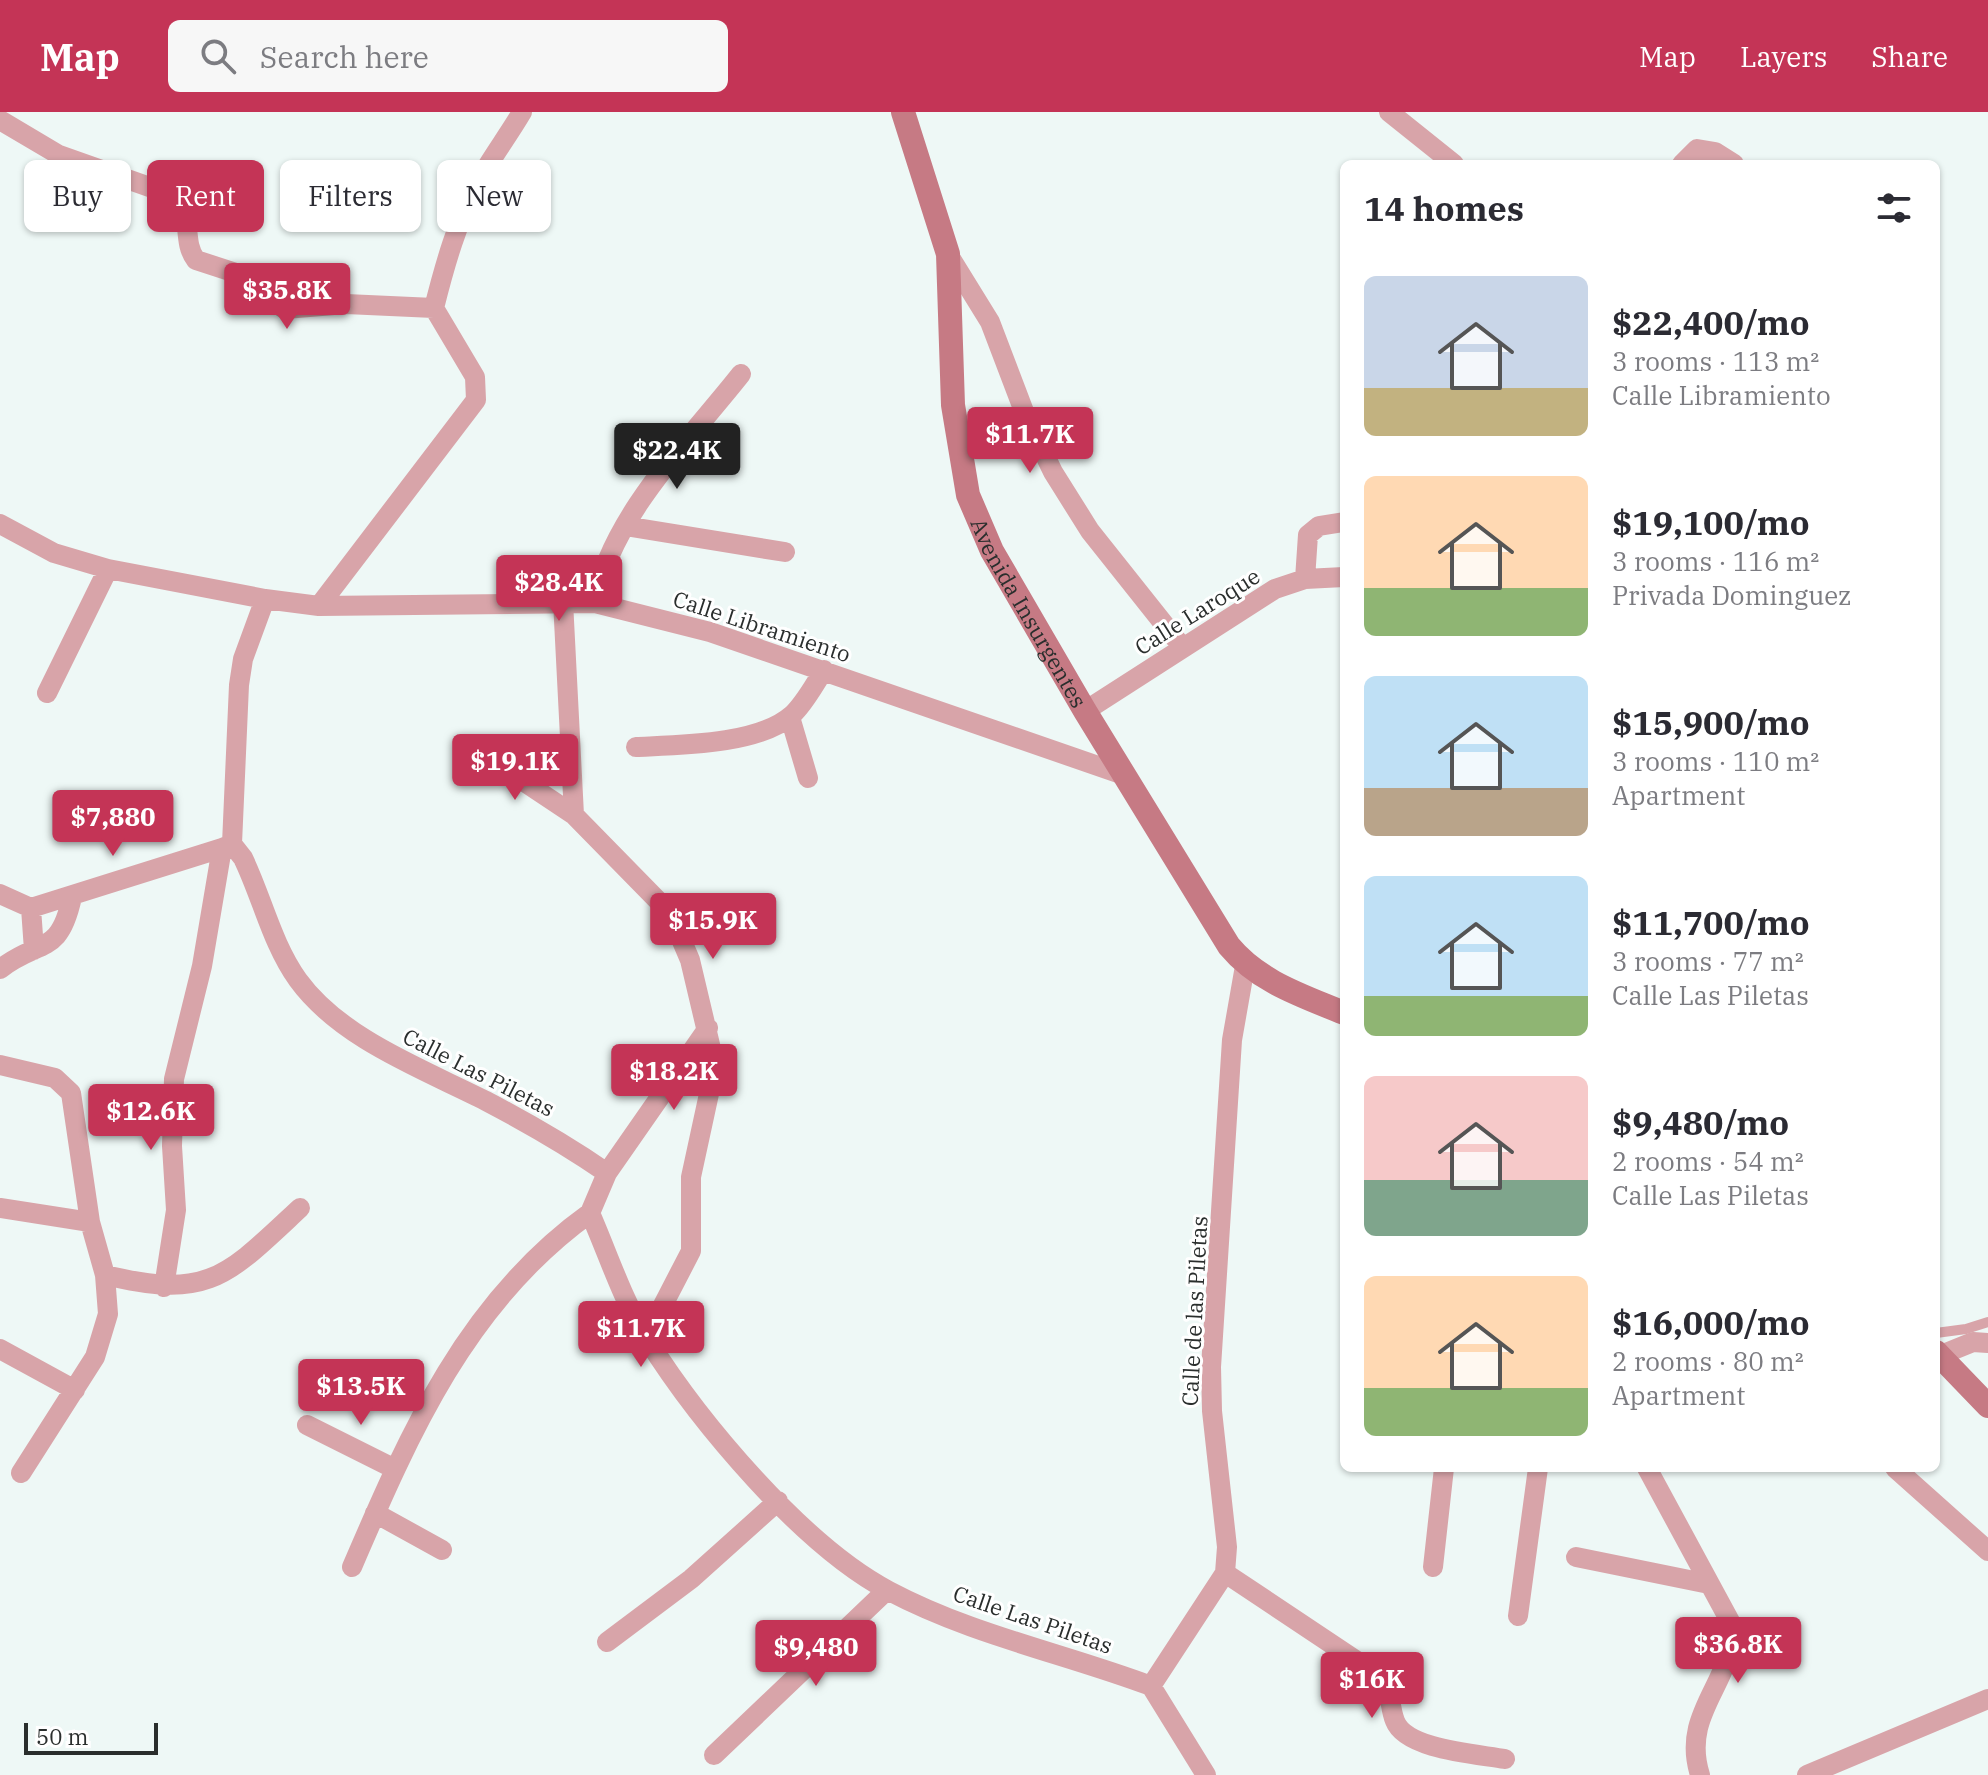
<!DOCTYPE html>
<meta charset="utf-8">
<style>
:root{--surface:#fff;--page:#f7f7f7;--text:#2b2b33;--muted:#7c7c81;--accent:#c43456}
body{margin:0;font-family:"IBM Plex Serif",serif;background:var(--page);color:var(--text);height:100vh;display:flex;flex-direction:column;font-size:30px;white-space:nowrap}
*{box-sizing:border-box;margin:0}
p{font-size:26px;color:var(--muted)}
.icon{flex:none;width:44px;height:44px;fill:none;stroke:currentColor;stroke-width:2;stroke-linecap:round;stroke-linejoin:round}
.map{position:relative;flex:1;overflow:hidden}
.sheet{position:absolute;left:1340px;top:48px;width:600px;height:1312px;display:flex;flex-direction:column;background:var(--surface);border-radius:12px;box-shadow:0 2px 6px #0004}
.sheet>*{flex:none}
.top-card{position:absolute;left:24px;top:48px;width:760px;height:72px;display:flex;gap:16px}
.scale{position:absolute;left:24px;bottom:20px;width:134px;box-sizing:border-box;padding-left:8px;border:4px solid #2a2e2d;border-top:0;font-size:22px;line-height:28px;white-space:nowrap;color:#2a2e2d;-webkit-text-stroke:6px #fff;paint-order:stroke}
.price{position:absolute;translate:-50% -68px;padding:0 18px;border-radius:8px;background:var(--accent);color:#fff;font-size:26px;line-height:52px;filter:drop-shadow(0 2px 4px #0008)}
.price::after{content:'';position:absolute;left:50%;top:48px;width:24px;height:18px;margin-left:-12px;background:inherit;clip-path:polygon(0 0,100% 0,50% 100%)}
.price.active{background:#222;color:#fff}
ul{padding:0;list-style:none}
li{display:flex;align-items:center;gap:24px;height:200px;padding:0 24px}
li span{display:grid;place-items:center;flex:none;width:224px;height:160px;border-radius:12px;color:#555}
li>.icon{margin-inline-start:auto}
span .icon{width:96px;height:96px;fill:#fffc;stroke-width:1}
li b{font-size:34px}
h2{display:flex;justify-content:space-between;align-items:center;height:96px;padding:0 24px;font-size:34px}
.pill{padding:0 28px;border-radius:12px;background:var(--surface);box-shadow:0 2px 6px #0004;font-size:28px;line-height:72px}
.pill.active{background:var(--accent);color:#fff}
header{display:flex;align-items:center;gap:48px;box-sizing:border-box;height:112px;padding:0 40px;background:var(--accent);color:#fff}
header strong{font-size:38px}
nav{display:flex;gap:44px;margin-inline-start:auto;font-size:28px}
.search{width:560px;height:72px;background:var(--page);display:flex;align-items:center;gap:20px;box-sizing:border-box;padding:0 28px;border-radius:12px;color:var(--muted);font-size:30px}
.map>svg:first-child{display:block}
.lines{fill:none;stroke-linecap:round;stroke-linejoin:round}
.service{stroke:#d8a4a9;stroke-width:10}
.minor{stroke:#d8a4a9;stroke-width:20}
.secondary{stroke:#c67a84;stroke-width:24}
.labels{text-anchor:middle;dominant-baseline:central;stroke-width:6;stroke-linejoin:round;paint-order:stroke}
.street-label{font-size:22px;fill:#2a2e2d;stroke:#fff}
</style>
<header>
<strong>Map</strong>
<div class="search"><svg class="icon" aria-label="search" viewBox="0 0 24 24"><circle cx="10" cy="10" r="6"/><path d="M15 15l6 6"/></svg>Search here</div>
<nav><a>Map</a><a>Layers</a><a>Share</a></nav>
</header>
<div class="map">
<svg width="1988" height="1663" viewBox="0 0 1988 1663">
<rect width="100%" height="100%" fill="#eef8f6"/>
<g class="lines">
<path class="service" d="M1936 1221 1966 1217 1988 1210"/>
<path class="minor" d="M1389 0 1454 52
M0 8 59 43 175 84C194 100 181 129 196 148L248 165 268 186 285 197 346 192 434 196
M1682 52 1697 37 1715 40 1734 52
M948 142 990 210 1025 302 1053 360 1090 419 1183 536
M0 412 54 441 108 457 265 487 319 494 595 491 710 520 1124 663
M625 414 785 440
M1305 467 1308 423 1319 414 1344 410
M265 487 243 547 239 573 232 732 243 746C262 785 272 832 298 868 341 927 423 957 486 989 528 1011 568 1034 607 1061L590 1101C608 1142 623 1189 647 1227 700 1311 802 1433 889 1479 972 1523 1063 1541 1151 1574L1206 1663
M563 489 574 703 670 801 690 848 712 941V968L691 1065V1139L646 1226
M595 491C609 407 689 328 741 262
M319 494 476 288 475 265 434 196C445 152 457 110 478 70 491 46 508 24 522 0
M47 581 108 457
M1085 599 1275 477 1305 467 1344 465
M790 605 808 666
M636 635C679 633 758 633 792 603 805 591 814 573 824 558
M481 641 574 703
M0 782 31 796 222 736
M31 796 34 838
M0 857C40 826 59 845 72 785
M0 953 55 966 71 981 90 1110 105 1163 108 1202 95 1245 21 1361
M607 1061 708 916
M0 1096 90 1110
M105 1163C209 1188 226 1165 300 1096
M164 1175 176 1098 172 1034 174 967 202 854 222 736 232 732
M0 1237 75 1278
M1936 1245 1973 1230 1988 1231
M307 1313 395 1357
M1647 1356 1732 1513C1735 1570 1680 1600 1700 1663
M1895 1356 1988 1439
M375 1401 442 1438
M1576 1445 1709 1472
M352 1455C410 1320 467 1189 590 1101
M1433 1455 1444 1356
M1225 1461 1378 1563C1393 1577 1388 1591 1395 1609 1406 1638 1478 1642 1505 1647
M1518 1504 1538 1356
M607 1530 691 1467 778 1389
M1151 1574 1225 1461 1227 1435 1212 1299 1211 1255 1232 928 1245 854
M714 1643 887 1478
M1807 1663 1988 1587"/>
<g class="secondary">
<path id="s1" d="M903 0 948 142 953 293 968 383 992 439 1085 599 1229 834C1259 870 1301 883 1344 901"/>
<path d="M1936 1240 1988 1294"/>
</g>
</g>
<g class="labels">
<g class="street-label">
<text transform="translate(1197 499) rotate(-32)">Calle Laroque</text>
<text stroke="none"><textPath href="#s1" startOffset="524">Avenida Insurgentes</textPath></text>
<text transform="translate(762 514) rotate(18)">Calle Libramiento</text>
<text transform="translate(479 960) rotate(27)">Calle Las Piletas</text>
<text transform="translate(1194 1199) rotate(-87)">Calle de las Piletas</text>
<text transform="translate(1033 1507) rotate(19)">Calle Las Piletas</text>
</g>
</g>
</svg>
<div class="scale">50 m</div>
<b class="price" style="left:287px;top:219px">$35.8K</b>
<b class="price" style="left:1030px;top:363px">$11.7K</b>
<b class="price active" style="left:677px;top:379px">$22.4K</b>
<b class="price" style="left:559px;top:511px">$28.4K</b>
<b class="price" style="left:515px;top:690px">$19.1K</b>
<b class="price" style="left:113px;top:746px">$7,880</b>
<b class="price" style="left:713px;top:849px">$15.9K</b>
<b class="price" style="left:674px;top:1000px">$18.2K</b>
<b class="price" style="left:151px;top:1040px">$12.6K</b>
<b class="price" style="left:641px;top:1257px">$11.7K</b>
<b class="price" style="left:361px;top:1315px">$13.5K</b>
<b class="price" style="left:1738px;top:1573px">$36.8K</b>
<b class="price" style="left:816px;top:1576px">$9,480</b>
<b class="price" style="left:1372px;top:1608px">$16K</b>
<div class="top-card">
<a class="pill">Buy</a>
<a class="pill active">Rent</a>
<a class="pill">Filters</a>
<a class="pill">New</a>
</div>
<section class="sheet">
<h2>14 homes<svg class="icon" aria-label="filters" viewBox="0 0 24 24"><path d="M4 7h16M4 17h16"/><circle cx="9" cy="7" r="2"/><circle cx="15" cy="17" r="2"/></svg></h2>
<ul>
<li><span style="background:linear-gradient(#c9d6e8 70%,#c2b280 0)"><svg class="icon" aria-label="home" viewBox="0 0 24 24"><path d="M3 11l9-7 9 7M6 9v11h12V9"/></svg></span><div><b>$22,400/mo</b><p>3 rooms · 113 m²</p><p>Calle Libramiento</p></div></li>
<li><span style="background:linear-gradient(#ffd9b3 70%,#8fb573 0)"><svg class="icon" aria-label="home" viewBox="0 0 24 24"><path d="M3 11l9-7 9 7M6 9v11h12V9"/></svg></span><div><b>$19,100/mo</b><p>3 rooms · 116 m²</p><p>Privada Dominguez</p></div></li>
<li><span style="background:linear-gradient(#bfe0f5 70%,#b9a48a 0)"><svg class="icon" aria-label="home" viewBox="0 0 24 24"><path d="M3 11l9-7 9 7M6 9v11h12V9"/></svg></span><div><b>$15,900/mo</b><p>3 rooms · 110 m²</p><p>Apartment</p></div></li>
<li><span style="background:linear-gradient(#bfe0f5 75%,#8fb573 0)"><svg class="icon" aria-label="home" viewBox="0 0 24 24"><path d="M3 11l9-7 9 7M6 9v11h12V9"/></svg></span><div><b>$11,700/mo</b><p>3 rooms · 77 m²</p><p>Calle Las Piletas</p></div></li>
<li><span style="background:linear-gradient(#f6c9c9 65%,#7fa58c 0)"><svg class="icon" aria-label="home" viewBox="0 0 24 24"><path d="M3 11l9-7 9 7M6 9v11h12V9"/></svg></span><div><b>$9,480/mo</b><p>2 rooms · 54 m²</p><p>Calle Las Piletas</p></div></li>
<li><span style="background:linear-gradient(#ffd9b3 70%,#8fb573 0)"><svg class="icon" aria-label="home" viewBox="0 0 24 24"><path d="M3 11l9-7 9 7M6 9v11h12V9"/></svg></span><div><b>$16,000/mo</b><p>2 rooms · 80 m²</p><p>Apartment</p></div></li>
</ul>
</section>
</div>
